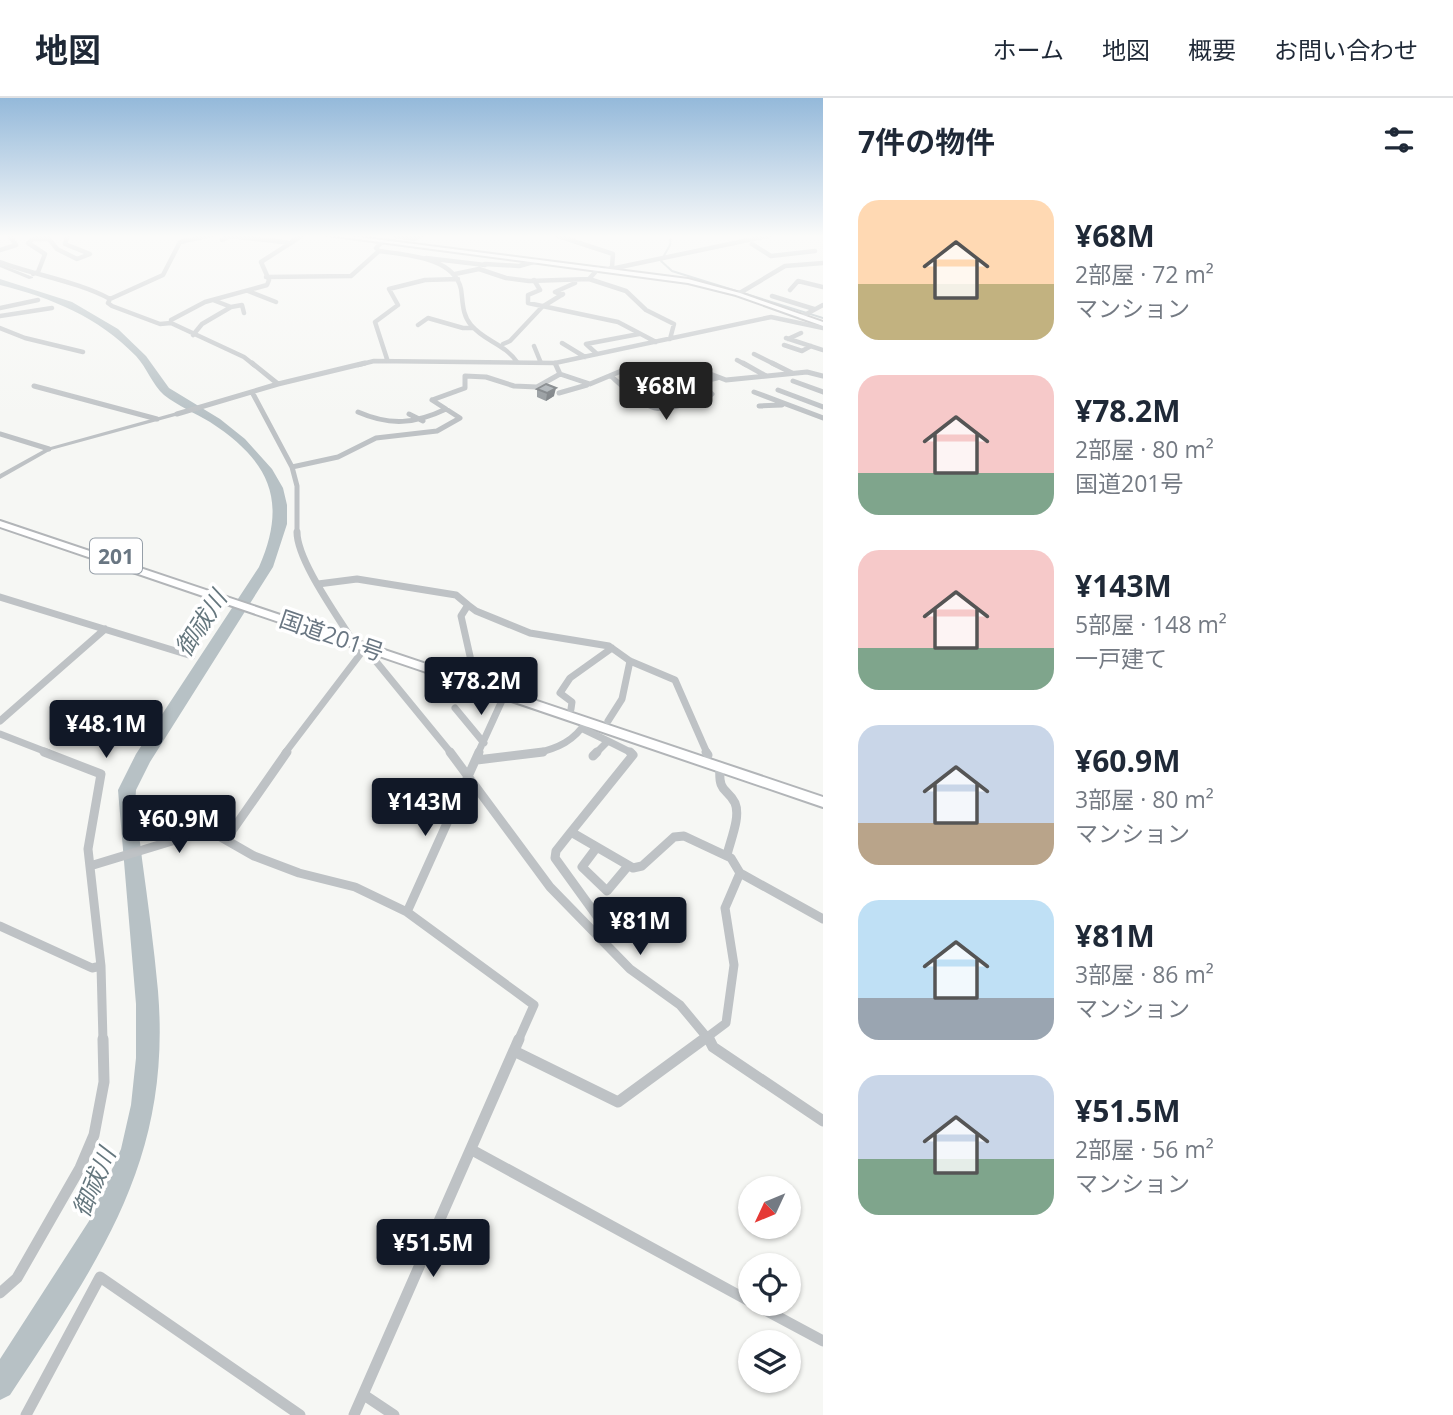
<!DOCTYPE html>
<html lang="ja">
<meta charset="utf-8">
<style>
:root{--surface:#fff;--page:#f2f2f3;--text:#1f2937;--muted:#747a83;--line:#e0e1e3;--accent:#111827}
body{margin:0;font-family:"Open Sans","Noto Sans JP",sans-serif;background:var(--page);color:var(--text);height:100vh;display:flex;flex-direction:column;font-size:26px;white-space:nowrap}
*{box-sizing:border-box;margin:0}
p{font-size:23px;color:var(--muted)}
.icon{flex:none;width:38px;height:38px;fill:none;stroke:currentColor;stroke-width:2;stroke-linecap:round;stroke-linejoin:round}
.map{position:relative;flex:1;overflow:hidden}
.sheet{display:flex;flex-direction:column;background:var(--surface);width:630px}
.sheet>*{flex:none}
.needle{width:46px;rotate:226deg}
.buttons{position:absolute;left:738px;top:1078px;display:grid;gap:14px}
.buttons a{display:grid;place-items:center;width:63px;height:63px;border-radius:50%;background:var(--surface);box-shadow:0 2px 5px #0004;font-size:35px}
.price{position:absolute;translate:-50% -60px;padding:0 16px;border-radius:7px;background:var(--accent);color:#fff;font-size:23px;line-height:46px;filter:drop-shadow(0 2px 4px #0008)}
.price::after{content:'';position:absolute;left:50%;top:42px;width:21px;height:16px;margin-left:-10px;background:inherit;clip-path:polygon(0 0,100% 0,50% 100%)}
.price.active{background:#222;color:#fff}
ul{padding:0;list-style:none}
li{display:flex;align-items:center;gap:21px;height:175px;padding:0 35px}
li span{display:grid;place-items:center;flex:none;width:196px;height:140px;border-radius:21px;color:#555}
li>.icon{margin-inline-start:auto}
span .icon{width:84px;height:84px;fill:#fffc;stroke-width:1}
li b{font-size:30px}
h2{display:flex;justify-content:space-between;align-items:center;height:84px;padding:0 35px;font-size:30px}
header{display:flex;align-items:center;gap:42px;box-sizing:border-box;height:98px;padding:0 35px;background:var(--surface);border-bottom:2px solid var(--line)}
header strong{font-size:33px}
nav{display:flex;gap:38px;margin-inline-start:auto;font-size:24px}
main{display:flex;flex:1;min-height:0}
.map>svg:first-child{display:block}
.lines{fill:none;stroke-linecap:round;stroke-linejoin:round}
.stream{stroke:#b7c1c5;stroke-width:2}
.river{fill:#b7c1c5;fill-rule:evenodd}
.trunk-casing{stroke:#b2b5b8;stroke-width:4}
.minor-far4{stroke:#bec2c5;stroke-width:4.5}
.minor-far3{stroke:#bec2c5;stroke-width:5}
.minor-far2{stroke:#bec2c5;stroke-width:7}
.minor-far1{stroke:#bec2c5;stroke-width:9}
.minor{stroke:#bec2c5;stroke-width:11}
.tertiary{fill:#bec2c5;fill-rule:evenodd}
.trunk{fill:#fff;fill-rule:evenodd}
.wall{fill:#8f9599}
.shaded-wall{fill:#74797d}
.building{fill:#a6adb2;stroke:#74797d;stroke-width:2}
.labels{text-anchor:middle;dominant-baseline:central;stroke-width:7;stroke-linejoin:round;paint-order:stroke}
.shield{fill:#fff;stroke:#969fa8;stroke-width:2}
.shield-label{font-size:21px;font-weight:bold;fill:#697682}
.street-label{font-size:23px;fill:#697682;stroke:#fff}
.water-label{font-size:24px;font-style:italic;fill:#65777e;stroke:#fff}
</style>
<header>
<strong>地図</strong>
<nav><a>ホーム</a><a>地図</a><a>概要</a><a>お問い合わせ</a></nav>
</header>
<main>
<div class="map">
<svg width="823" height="1317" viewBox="0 0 823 1317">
<rect width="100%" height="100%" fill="#f6f7f4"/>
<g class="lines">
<path class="stream" d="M671 137 670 147 661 163 672 173 823 220"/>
<path class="river" d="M0 181 72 204 118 231 146 258 169 290 220 321 245 341 272 371 283 390 287 407V426L273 469 150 664 136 692C134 715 140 738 142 761 148 805 154 849 158 893 172 1063 99 1162 10 1297L0 1302V1261L89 1123 121 1051 131 1007 136 960V906L118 692 136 656 259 469C288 403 270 363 210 324 195 315 178 308 164 297 152 286 147 270 136 258 98 219 52 200 0 187Z"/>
<defs>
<path id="trunk" d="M327 137H343L688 181 740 195 823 224V228L736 197 688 185Z
M0 423 823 699V709L0 429Z"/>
</defs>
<use href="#trunk" class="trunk-casing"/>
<path class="minor-far4" d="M555 137 613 156 612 169 609 171
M396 138 414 141 421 137
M49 141 57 151 77 161 90 156 65 146 68 137
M222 142 230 138 291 145
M752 146 771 158 815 153
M0 152 16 147 9 137
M379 153C406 157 454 159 461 191 463 204 462 217 471 227 484 243 505 246 517 264
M426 160 485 167
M0 164C35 177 79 184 110 201L108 205 112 208 160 226 171 225 244 259 254 267
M485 166 519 168 537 163
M598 171 589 181 626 193 646 212 674 226 670 241
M606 172 772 137
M33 176 38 174 45 156 28 145 33 141H49L38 137
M455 176 479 171 506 180 529 183 589 181
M266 179 351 178 379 153 376 150 382 144
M534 182 540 192 528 197V205L618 224 656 244
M790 192 798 183 823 189
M248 193 276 204
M738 196 785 168 823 165
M562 197 555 194 575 185
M772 198 814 211
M110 201 163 177 180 144 212 137
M231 209 242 207 244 215
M0 210 38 202
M0 218 52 210
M801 219 823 207
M171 225V222L205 204 267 187 269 182 261 164 303 137
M418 227 428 220 463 230H474
M0 230 25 240 83 254
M193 237 202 226 231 209 213 202
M786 240 823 252
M788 241 801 235
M562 245 585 259
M503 246 510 243 542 209 563 196
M784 247 802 253 811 248
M534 248 541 265
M597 256 586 246 639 236
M754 256 776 267
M387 261 375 224 398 207 389 191 425 182 458 181
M737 262 746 267
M358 267 374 263 555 265 771 219 823 230"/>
<path class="minor-far3" d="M252 265 278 286
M555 265 560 276 590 286 626 271 671 267 692 269 726 282 807 274 823 278
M743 265 766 278
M772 265 792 275
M612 279C656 318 652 316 708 299L712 296 699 284 717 280
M793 283 823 294
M621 284 671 274 699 284
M34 288 157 321
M778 292 823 309
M252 294 292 369 297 388V435
M754 294 823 320
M559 295 587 287
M638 300 699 284
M432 302 465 290V278L486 279 514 288 537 289 560 276
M759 308 782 307
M358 314C390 328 415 326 446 311
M177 316 278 286 365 265
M409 316 423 323
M0 336 49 351
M292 369 338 359 376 340 437 333 460 320 432 302"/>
<path class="minor-far2" d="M297 434C297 461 334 513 349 537
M318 486 357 481 456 497 468 507 461 518 472 567 469 577
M0 499 192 558
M468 507 476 513 530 535 609 548 630 563 675 582 707 655
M455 610 484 645
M571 611 572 604 560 595 570 580 612 550
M0 623 105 531
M608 623 622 601 630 563
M583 631 608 643 596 655
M0 636 49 655
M608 643 632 655
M285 655 365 550 451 655
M478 655 505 596
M537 655C558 650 574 643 586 624"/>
<path class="minor-far1" d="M44 654 101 676 88 751 101 868 103 943
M450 654 550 789 630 871 680 907 710 943
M630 654 633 657 571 734 633 770 642 768 674 739 684 738 731 760 740 775 823 821
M706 654 708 657
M593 658 597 654
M477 662 543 654
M720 669C718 696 727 689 735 705 741 719 730 743 727 757
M571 734 556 753 555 760 607 832 602 842
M227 740 287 654
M597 749 582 769 607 793 628 768
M90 768 195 736 212 734 254 758 299 775 355 789 407 814 534 907 518 943
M407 814 479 654
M0 828 92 870 101 868
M702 943 726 925 734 867 725 810 740 775"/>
<path class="minor" d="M709 941 713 949 823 1023
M514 953 618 1004 704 941
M472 1052 751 1204
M0 1195 17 1180 80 1070 94 1037 104 984 103 941
M754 1206 823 1243
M364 1297 394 1317
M26 1317 100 1179 300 1317
M354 1317 519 941"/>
<path class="tertiary" d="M0 166 33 179V180L29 181 0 169Z
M177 314 180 316 179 317 51 352 0 381V376L47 350Z"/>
<use href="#trunk" class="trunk"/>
</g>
<path class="wall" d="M537 291 554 298 546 303 537 299Z"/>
<path class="shaded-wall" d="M556 290 554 298 546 303 547 295Z"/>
<path class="building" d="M546 286 556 290 547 295 537 291Z"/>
<linearGradient id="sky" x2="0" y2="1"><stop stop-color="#94b9da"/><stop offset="0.43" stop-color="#fbfbfa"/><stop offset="1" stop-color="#fbfbfa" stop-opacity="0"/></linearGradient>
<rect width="823" height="321" fill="url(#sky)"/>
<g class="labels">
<rect class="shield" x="90" y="440.5" width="52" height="35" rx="5"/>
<g class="shield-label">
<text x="116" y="458">201</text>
</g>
<g class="street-label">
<text transform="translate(332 537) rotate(19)">国道201号</text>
</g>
<g class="water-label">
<text transform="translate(200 525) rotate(-57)">御祓川</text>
<text transform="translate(93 1084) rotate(-67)">御祓川</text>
</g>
</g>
</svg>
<div class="buttons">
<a><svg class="needle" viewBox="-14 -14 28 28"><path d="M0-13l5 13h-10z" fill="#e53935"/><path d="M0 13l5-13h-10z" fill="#747a83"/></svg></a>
<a><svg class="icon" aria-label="locate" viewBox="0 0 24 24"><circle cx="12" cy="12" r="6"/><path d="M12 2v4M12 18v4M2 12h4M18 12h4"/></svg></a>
<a><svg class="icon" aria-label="layers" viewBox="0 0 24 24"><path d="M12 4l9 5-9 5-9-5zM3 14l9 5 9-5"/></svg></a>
</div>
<b class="price active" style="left:666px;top:324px">¥68M</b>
<b class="price" style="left:481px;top:619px">¥78.2M</b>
<b class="price" style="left:106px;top:662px">¥48.1M</b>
<b class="price" style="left:425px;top:740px">¥143M</b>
<b class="price" style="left:179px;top:757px">¥60.9M</b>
<b class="price" style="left:640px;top:859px">¥81M</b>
<b class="price" style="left:433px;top:1181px">¥51.5M</b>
</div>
<section class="sheet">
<h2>7件の物件<svg class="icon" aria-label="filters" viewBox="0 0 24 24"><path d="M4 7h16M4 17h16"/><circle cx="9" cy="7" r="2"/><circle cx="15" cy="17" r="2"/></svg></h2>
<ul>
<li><span style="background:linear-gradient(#ffd9b3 60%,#c2b280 0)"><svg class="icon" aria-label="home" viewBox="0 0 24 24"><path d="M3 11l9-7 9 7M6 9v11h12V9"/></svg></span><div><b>¥68M</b><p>2部屋 · 72 m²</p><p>マンション</p></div></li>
<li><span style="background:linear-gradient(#f6c9c9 70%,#7fa58c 0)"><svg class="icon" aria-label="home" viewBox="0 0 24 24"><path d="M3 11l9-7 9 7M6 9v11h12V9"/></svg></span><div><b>¥78.2M</b><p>2部屋 · 80 m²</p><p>国道201号</p></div></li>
<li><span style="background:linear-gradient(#f6c9c9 70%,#7fa58c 0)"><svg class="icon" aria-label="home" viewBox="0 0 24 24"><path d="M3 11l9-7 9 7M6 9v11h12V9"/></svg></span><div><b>¥143M</b><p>5部屋 · 148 m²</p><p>一戸建て</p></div></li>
<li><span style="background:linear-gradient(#c9d6e8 70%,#b9a48a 0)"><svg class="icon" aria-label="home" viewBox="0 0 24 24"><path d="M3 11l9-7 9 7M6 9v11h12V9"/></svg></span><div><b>¥60.9M</b><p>3部屋 · 80 m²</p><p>マンション</p></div></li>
<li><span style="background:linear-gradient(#bfe0f5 70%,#9aa5b1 0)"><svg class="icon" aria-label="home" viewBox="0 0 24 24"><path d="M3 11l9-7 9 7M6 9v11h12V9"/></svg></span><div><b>¥81M</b><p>3部屋 · 86 m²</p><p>マンション</p></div></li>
<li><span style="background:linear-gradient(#c9d6e8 60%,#7fa58c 0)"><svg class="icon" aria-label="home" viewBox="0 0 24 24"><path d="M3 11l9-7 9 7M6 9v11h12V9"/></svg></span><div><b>¥51.5M</b><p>2部屋 · 56 m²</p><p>マンション</p></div></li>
</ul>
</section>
</main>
